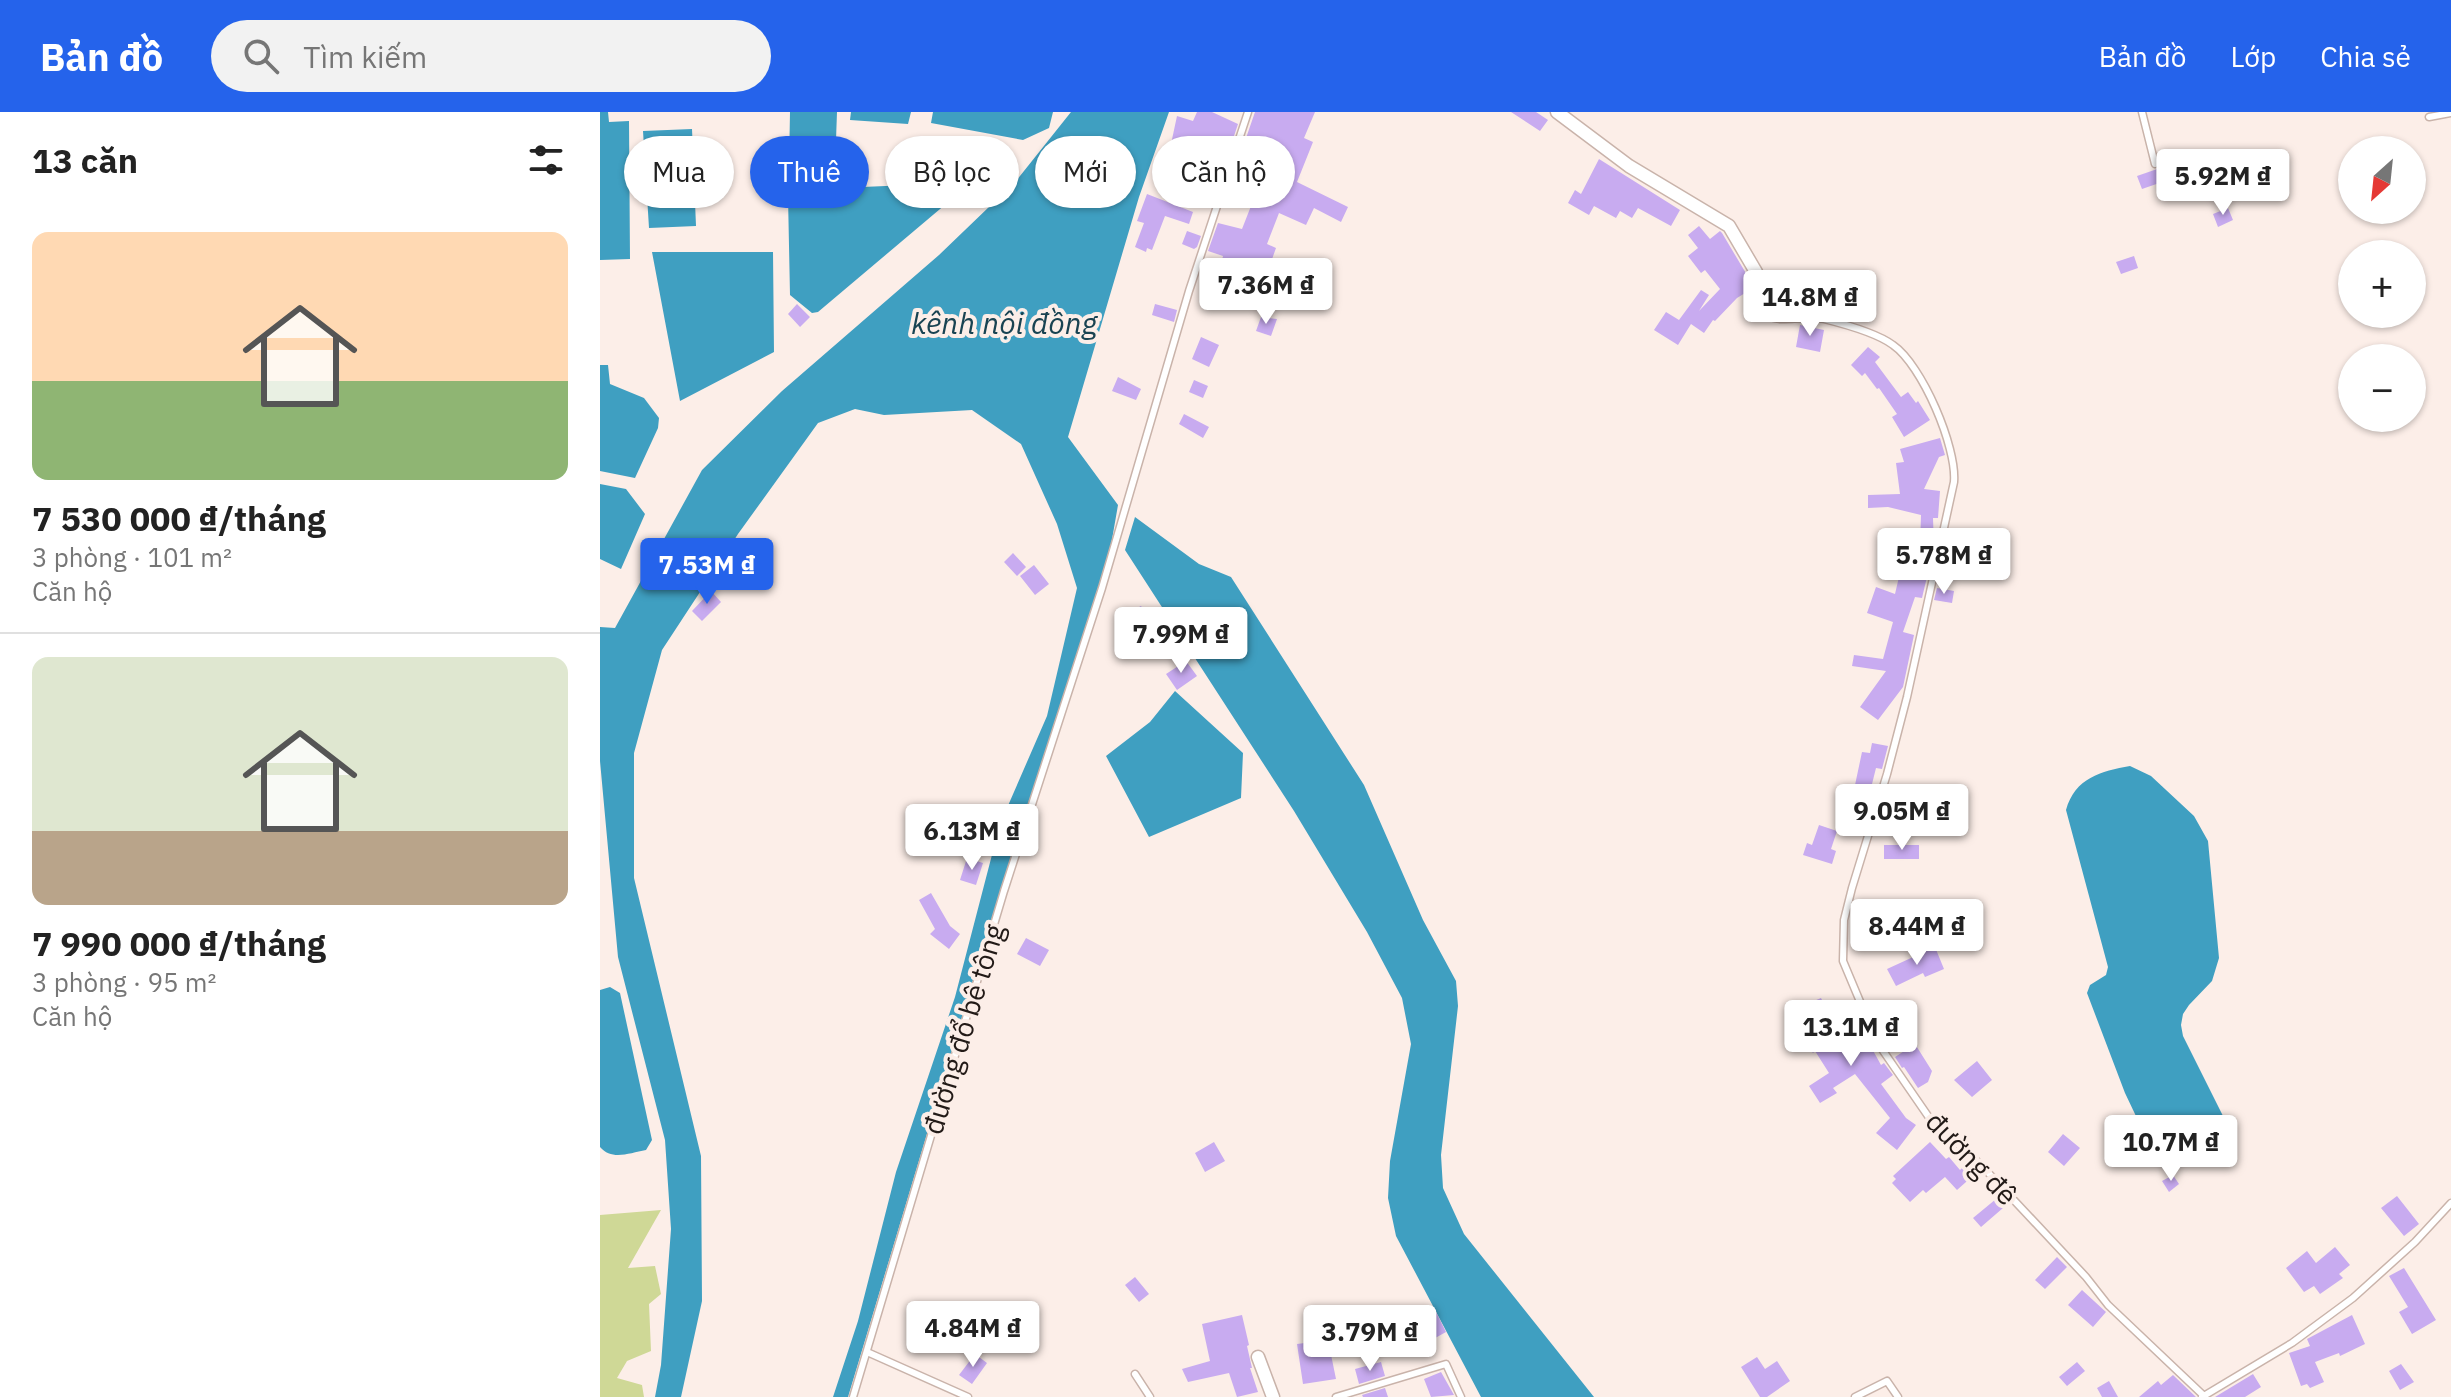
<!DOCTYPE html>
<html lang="vi">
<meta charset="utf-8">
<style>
:root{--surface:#fff;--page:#f2f2f2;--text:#222;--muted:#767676;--line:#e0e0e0;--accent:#2563eb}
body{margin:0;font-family:"IBM Plex Sans",sans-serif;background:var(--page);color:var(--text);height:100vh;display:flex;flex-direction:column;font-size:30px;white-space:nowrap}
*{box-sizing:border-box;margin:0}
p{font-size:26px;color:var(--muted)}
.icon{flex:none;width:44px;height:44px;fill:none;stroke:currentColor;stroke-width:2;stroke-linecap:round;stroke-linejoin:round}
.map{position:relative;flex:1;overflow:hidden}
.details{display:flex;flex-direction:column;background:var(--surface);width:600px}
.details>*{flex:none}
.banner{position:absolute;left:24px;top:24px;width:760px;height:72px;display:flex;gap:16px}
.needle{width:52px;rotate:207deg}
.buttons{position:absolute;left:1738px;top:24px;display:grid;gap:16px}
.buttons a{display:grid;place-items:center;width:88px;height:88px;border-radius:50%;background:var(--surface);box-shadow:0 2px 6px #0004;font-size:40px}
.price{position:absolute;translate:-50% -68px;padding:0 18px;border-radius:8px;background:#fff;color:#222;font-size:26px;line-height:52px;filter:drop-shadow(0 2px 4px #0008)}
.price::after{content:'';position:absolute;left:50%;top:48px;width:24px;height:18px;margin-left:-12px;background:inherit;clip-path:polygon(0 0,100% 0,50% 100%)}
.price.current{background:var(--accent);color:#fff}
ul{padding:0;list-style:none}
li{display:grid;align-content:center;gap:16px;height:424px;padding:0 32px}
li+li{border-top:2px solid var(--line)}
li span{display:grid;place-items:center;height:248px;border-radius:16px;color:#555}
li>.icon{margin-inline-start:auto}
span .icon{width:144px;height:144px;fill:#fffc;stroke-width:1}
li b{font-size:34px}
h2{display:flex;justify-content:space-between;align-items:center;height:96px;padding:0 32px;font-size:34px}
.tag{padding:0 28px;border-radius:36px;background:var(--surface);box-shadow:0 2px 6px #0004;font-size:28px;line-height:72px}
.tag.current{background:var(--accent);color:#fff}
header{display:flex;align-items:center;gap:48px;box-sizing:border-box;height:112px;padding:0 40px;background:var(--accent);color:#fff}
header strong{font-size:38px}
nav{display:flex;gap:44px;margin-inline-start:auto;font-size:28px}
.search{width:560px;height:72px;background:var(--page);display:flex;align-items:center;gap:20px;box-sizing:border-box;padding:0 28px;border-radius:44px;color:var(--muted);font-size:30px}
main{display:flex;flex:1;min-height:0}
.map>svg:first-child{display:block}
.green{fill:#cfd896}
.water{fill:#3f9fc1}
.building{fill:#c8abf0}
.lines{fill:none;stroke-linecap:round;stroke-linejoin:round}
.service-casing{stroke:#c9b3aa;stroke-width:9}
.minor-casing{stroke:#c9b3aa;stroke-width:15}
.service{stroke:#fff;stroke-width:6}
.minor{stroke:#fff;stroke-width:12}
.labels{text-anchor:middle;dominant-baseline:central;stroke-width:8;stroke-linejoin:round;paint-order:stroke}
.street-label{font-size:28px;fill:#221a17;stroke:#fceee8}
.water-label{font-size:30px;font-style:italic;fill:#194352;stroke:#fceee8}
</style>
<header>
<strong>Bản đồ</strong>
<div class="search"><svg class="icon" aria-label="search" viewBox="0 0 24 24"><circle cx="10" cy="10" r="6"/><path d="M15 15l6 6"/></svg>Tìm kiếm</div>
<nav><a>Bản đồ</a><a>Lớp</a><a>Chia sẻ</a></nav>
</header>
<main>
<section class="details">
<h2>13 căn<svg class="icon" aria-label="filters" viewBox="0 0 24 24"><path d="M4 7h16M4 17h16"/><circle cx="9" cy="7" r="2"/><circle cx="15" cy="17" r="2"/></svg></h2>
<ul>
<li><span style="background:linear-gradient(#ffd9b3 60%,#8fb573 0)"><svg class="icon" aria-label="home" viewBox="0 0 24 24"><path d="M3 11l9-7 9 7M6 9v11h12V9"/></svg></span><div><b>7 530 000 ₫/tháng</b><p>3 phòng · 101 m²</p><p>Căn hộ</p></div></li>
<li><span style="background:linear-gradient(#dfe7d0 70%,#b9a48a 0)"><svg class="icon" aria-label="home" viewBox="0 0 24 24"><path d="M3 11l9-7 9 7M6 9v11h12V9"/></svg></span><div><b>7 990 000 ₫/tháng</b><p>3 phòng · 95 m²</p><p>Căn hộ</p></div></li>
</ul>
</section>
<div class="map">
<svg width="1851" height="1285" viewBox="0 0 1851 1285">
<rect width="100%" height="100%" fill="#fceee8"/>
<path class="green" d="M61 1098 28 1156 55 1154 61 1182 49 1192 51 1239 27 1249 17 1266 42 1273 44 1285H0V1103Z"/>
<path class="water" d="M0 0H8L9 10 29 9 30 147 0 148Z
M190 0H237L235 56 189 55Z
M251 0H311L308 12 250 8Z
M333 0H453L449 16 423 28 331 11Z
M471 0H569L539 85 468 325 518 393 510 439 390 812 248 1285H233L258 1209 296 1060 355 885 400 712 447 604 477 476 457 412 421 332 372 298 284 303 255 297 218 311 138 422 62 538 34 641V766L101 1044 102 1189 81 1285H55L61 1253 71 1117 65 1028 18 845 0 649V515L15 516 102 358 182 279 339 143 416 69Z
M92 17 96 114 49 116 43 19Z
M355 71 361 77 359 81 218 200 212 201 190 183 188 84 193 78Z
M52 140H173L174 240 80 289Z
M0 253H8L10 272 44 286 59 306 58 316 35 366 0 359Z
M0 372 26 377 45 402 21 457 0 447Z
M535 405 599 452 631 465 764 673 823 808 856 869 858 894 841 1043 843 1076 864 1122 994 1285H881L796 1124 788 1086 790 1049 811 932 802 886 767 820 694 699 525 438Z
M575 579 643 641 641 686 549 725 506 644 550 610Z
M1530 654 1551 664 1594 704 1608 729 1619 846 1612 869 1589 893 1583 902 1581 913 1583 924 1625 1008C1627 1033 1593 1041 1575 1050H1567L1553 1040 1525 981 1487 881 1490 873 1506 863 1508 855 1466 698C1475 666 1501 659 1530 654Z
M10 875 20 881 52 1028 46 1038C29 1041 12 1049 0 1035V878Z"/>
<path class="building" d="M597 0H612L638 12 620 66 584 56 590 37 571 32 577 4 593 9Z
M655 0H715L704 26 713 30 697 70 748 95 741 110 714 96 706 113 679 101 667 132 676 136 671 150 698 161 685 196 652 184 659 162 622 148 623 144 608 139 618 111 642 117 651 94 644 91 652 69 634 61Z
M911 0H936L948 8 940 19Z
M999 47 1080 98 1071 114 1038 96 1032 106 1020 99 1016 106 994 94 989 103 968 91 975 78 981 82Z
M1563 55 1568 68 1542 77 1537 64Z
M1605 64 1614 83 1600 89 1591 69Z
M547 82 593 100 589 112 565 104 552 138 547 136 546 140 535 135 544 111 537 109Z
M1628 96 1633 108 1618 115 1613 102Z
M1099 114 1110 127 1120 119 1122 121 1147 163 1145 166 1150 178 1137 186 1115 209 1113 208 1104 221 1091 212 1078 233 1054 218 1066 200 1079 208 1101 178 1109 183 1099 199 1120 177 1105 158 1101 161 1088 144 1098 136 1088 123Z
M587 119 601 124 597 135 594 137 582 132Z
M1534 144 1538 156 1521 162 1516 150Z
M197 192 210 205 200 215 188 202Z
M555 192 577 198 574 210 552 203Z
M661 205 677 207 671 224 656 219Z
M1200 213 1224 218 1220 240 1196 235Z
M601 225 619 233 609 255 592 247Z
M1268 235 1280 245 1275 250 1301 285 1308 280 1316 291 1318 289 1330 308 1304 325 1292 305 1297 302 1279 276 1277 277 1265 261 1262 264 1251 253Z
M518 265 541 277 536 288 512 279Z
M594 268 608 274 603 286 589 280Z
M584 302 609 315 603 326 579 312Z
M1340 326 1345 343 1339 345 1324 377 1340 379 1338 406H1333L1334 435 1322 486 1315 485 1303 520 1314 523 1303 575 1278 608 1260 595 1286 559 1252 554 1254 543 1283 547 1293 510 1267 501 1276 475 1295 482 1302 452 1315 455 1317 434H1320L1321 403 1288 395 1268 396V383L1300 382 1296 351 1304 350 1300 337Z
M413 441 426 455 417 464 404 450Z
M434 453 449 472 435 483 420 464Z
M1337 476 1354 479 1352 491 1334 488Z
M111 479 121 490 102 509 92 499Z
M540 494 565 505 559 521 564 523 557 540 534 529 542 511 534 508Z
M586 549 597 564 577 578 566 562Z
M1272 631 1288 634 1282 657 1276 656 1271 676 1255 673 1262 640 1270 641Z
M1219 713 1237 719 1231 737 1236 739 1232 752 1203 743 1207 731 1212 733Z
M1284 733H1319V747H1284Z
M367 746 383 751 376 773 360 768Z
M331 781 350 814 360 822 349 837 330 822 335 817 319 788Z
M426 826 449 838 440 854 417 842Z
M1335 835 1344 857 1325 865 1323 861 1296 874 1287 857Z
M1221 886 1227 899 1220 902 1238 925 1259 913 1281 953 1284 951 1293 963 1281 972 1306 1006 1316 1013 1297 1038 1276 1021 1290 1006 1255 962 1233 976 1237 981 1220 991 1209 974 1229 961 1215 939 1213 941 1195 918 1192 911 1205 906 1200 895Z
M1315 932 1332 959 1328 970 1318 976 1304 955 1302 956 1295 945Z
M1377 949 1392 968 1372 985 1354 968Z
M1463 1022 1480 1036 1464 1054 1448 1040Z
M614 1030 625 1049 605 1060 595 1041Z
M1330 1030 1346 1047 1349 1045 1360 1058 1366 1052 1375 1062 1357 1078 1345 1065 1326 1081 1323 1078 1310 1090 1292 1071 1296 1067 1293 1064Z
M1573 1063 1579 1072 1569 1080 1562 1069Z
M1797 1084 1819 1112 1804 1124 1781 1096Z
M1396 1087 1403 1096 1381 1115 1373 1106Z
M1735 1135 1750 1153 1739 1162 1743 1166 1720 1182 1714 1174 1704 1180 1686 1156 1707 1139 1716 1151Z
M1457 1145 1467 1155 1445 1177 1435 1168Z
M1804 1156 1836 1208 1812 1222 1799 1200 1808 1195 1789 1164Z
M535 1165 549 1182 539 1190 525 1173Z
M1482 1178 1506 1200 1493 1215 1468 1193Z
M834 1196 846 1220 828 1230 815 1206Z
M642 1203 649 1233 647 1234 652 1256H650L658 1280 637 1285 629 1261 588 1270 582 1257 610 1249 602 1212Z
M1752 1203 1765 1232 1740 1244 1739 1241 1715 1250 1724 1270 1710 1276 1707 1272 1701 1274 1689 1241 1710 1234 1707 1227Z
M728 1228 736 1267 703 1272 697 1232Z
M375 1242 387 1251 372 1272 359 1263Z
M1157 1245 1165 1257 1177 1249 1190 1269 1167 1285H1160L1141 1255Z
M781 1250 785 1264 759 1272 755 1257Z
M1477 1250 1485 1259 1467 1274 1459 1265Z
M1801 1252 1814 1270 1800 1278 1789 1259Z
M841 1260 854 1283 831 1285 824 1267Z
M1653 1262 1661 1275 1645 1285H1615Z
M1573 1263 1596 1285H1539L1558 1269 1561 1273Z
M1509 1269 1518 1285H1502L1497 1276Z
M785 1276 788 1285H763L762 1283Z"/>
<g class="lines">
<defs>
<path id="service" d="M1542 0 1555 52
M1829 5 1851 1
M1161 193 1164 202C1183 213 1204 202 1224 207 1244 212 1277 221 1293 233 1322 253 1357 335 1354 370L1307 585 1287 662 1252 776 1244 808 1243 849 1277 930 1328 1004 1380 1052 1486 1165 1508 1193 1604 1284
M267 1240 368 1285
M535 1262 550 1285
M253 1285 404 779 502 476 589 179 648 0
M736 1285 846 1252 861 1285
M1255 1285 1287 1269 1298 1285
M1602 1285 1692 1231 1753 1186 1815 1130 1851 1091"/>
<path id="minor" d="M957 0 1029 54 1129 114 1156 160 1161 192
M658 1245 673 1285"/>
</defs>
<use href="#service" class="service-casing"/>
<use href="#minor" class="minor-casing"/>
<use href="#service" class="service"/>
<use href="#minor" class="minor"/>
</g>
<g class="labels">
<g class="street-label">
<text transform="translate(363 917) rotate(-73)">đường đổ bê tông</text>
<text transform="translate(1372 1046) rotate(46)">đường đê</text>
</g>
<g class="water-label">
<text x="404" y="210">kênh nội đồng</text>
</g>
</g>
</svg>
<div class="buttons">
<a><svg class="needle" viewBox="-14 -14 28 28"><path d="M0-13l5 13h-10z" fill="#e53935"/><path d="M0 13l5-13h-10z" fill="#767676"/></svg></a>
<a>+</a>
<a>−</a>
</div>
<b class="price" style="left:1623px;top:105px">5.92M ₫</b>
<b class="price" style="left:666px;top:214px">7.36M ₫</b>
<b class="price" style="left:1210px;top:226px">14.8M ₫</b>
<b class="price" style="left:1344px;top:484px">5.78M ₫</b>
<b class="price current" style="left:107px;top:494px">7.53M ₫</b>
<b class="price" style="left:581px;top:563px">7.99M ₫</b>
<b class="price" style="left:1302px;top:740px">9.05M ₫</b>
<b class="price" style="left:372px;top:760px">6.13M ₫</b>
<b class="price" style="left:1317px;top:855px">8.44M ₫</b>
<b class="price" style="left:1251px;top:956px">13.1M ₫</b>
<b class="price" style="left:1571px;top:1071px">10.7M ₫</b>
<b class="price" style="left:373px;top:1257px">4.84M ₫</b>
<b class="price" style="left:770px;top:1261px">3.79M ₫</b>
<div class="banner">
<a class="tag">Mua</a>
<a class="tag current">Thuê</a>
<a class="tag">Bộ lọc</a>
<a class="tag">Mới</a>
<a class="tag">Căn hộ</a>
</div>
</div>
</main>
